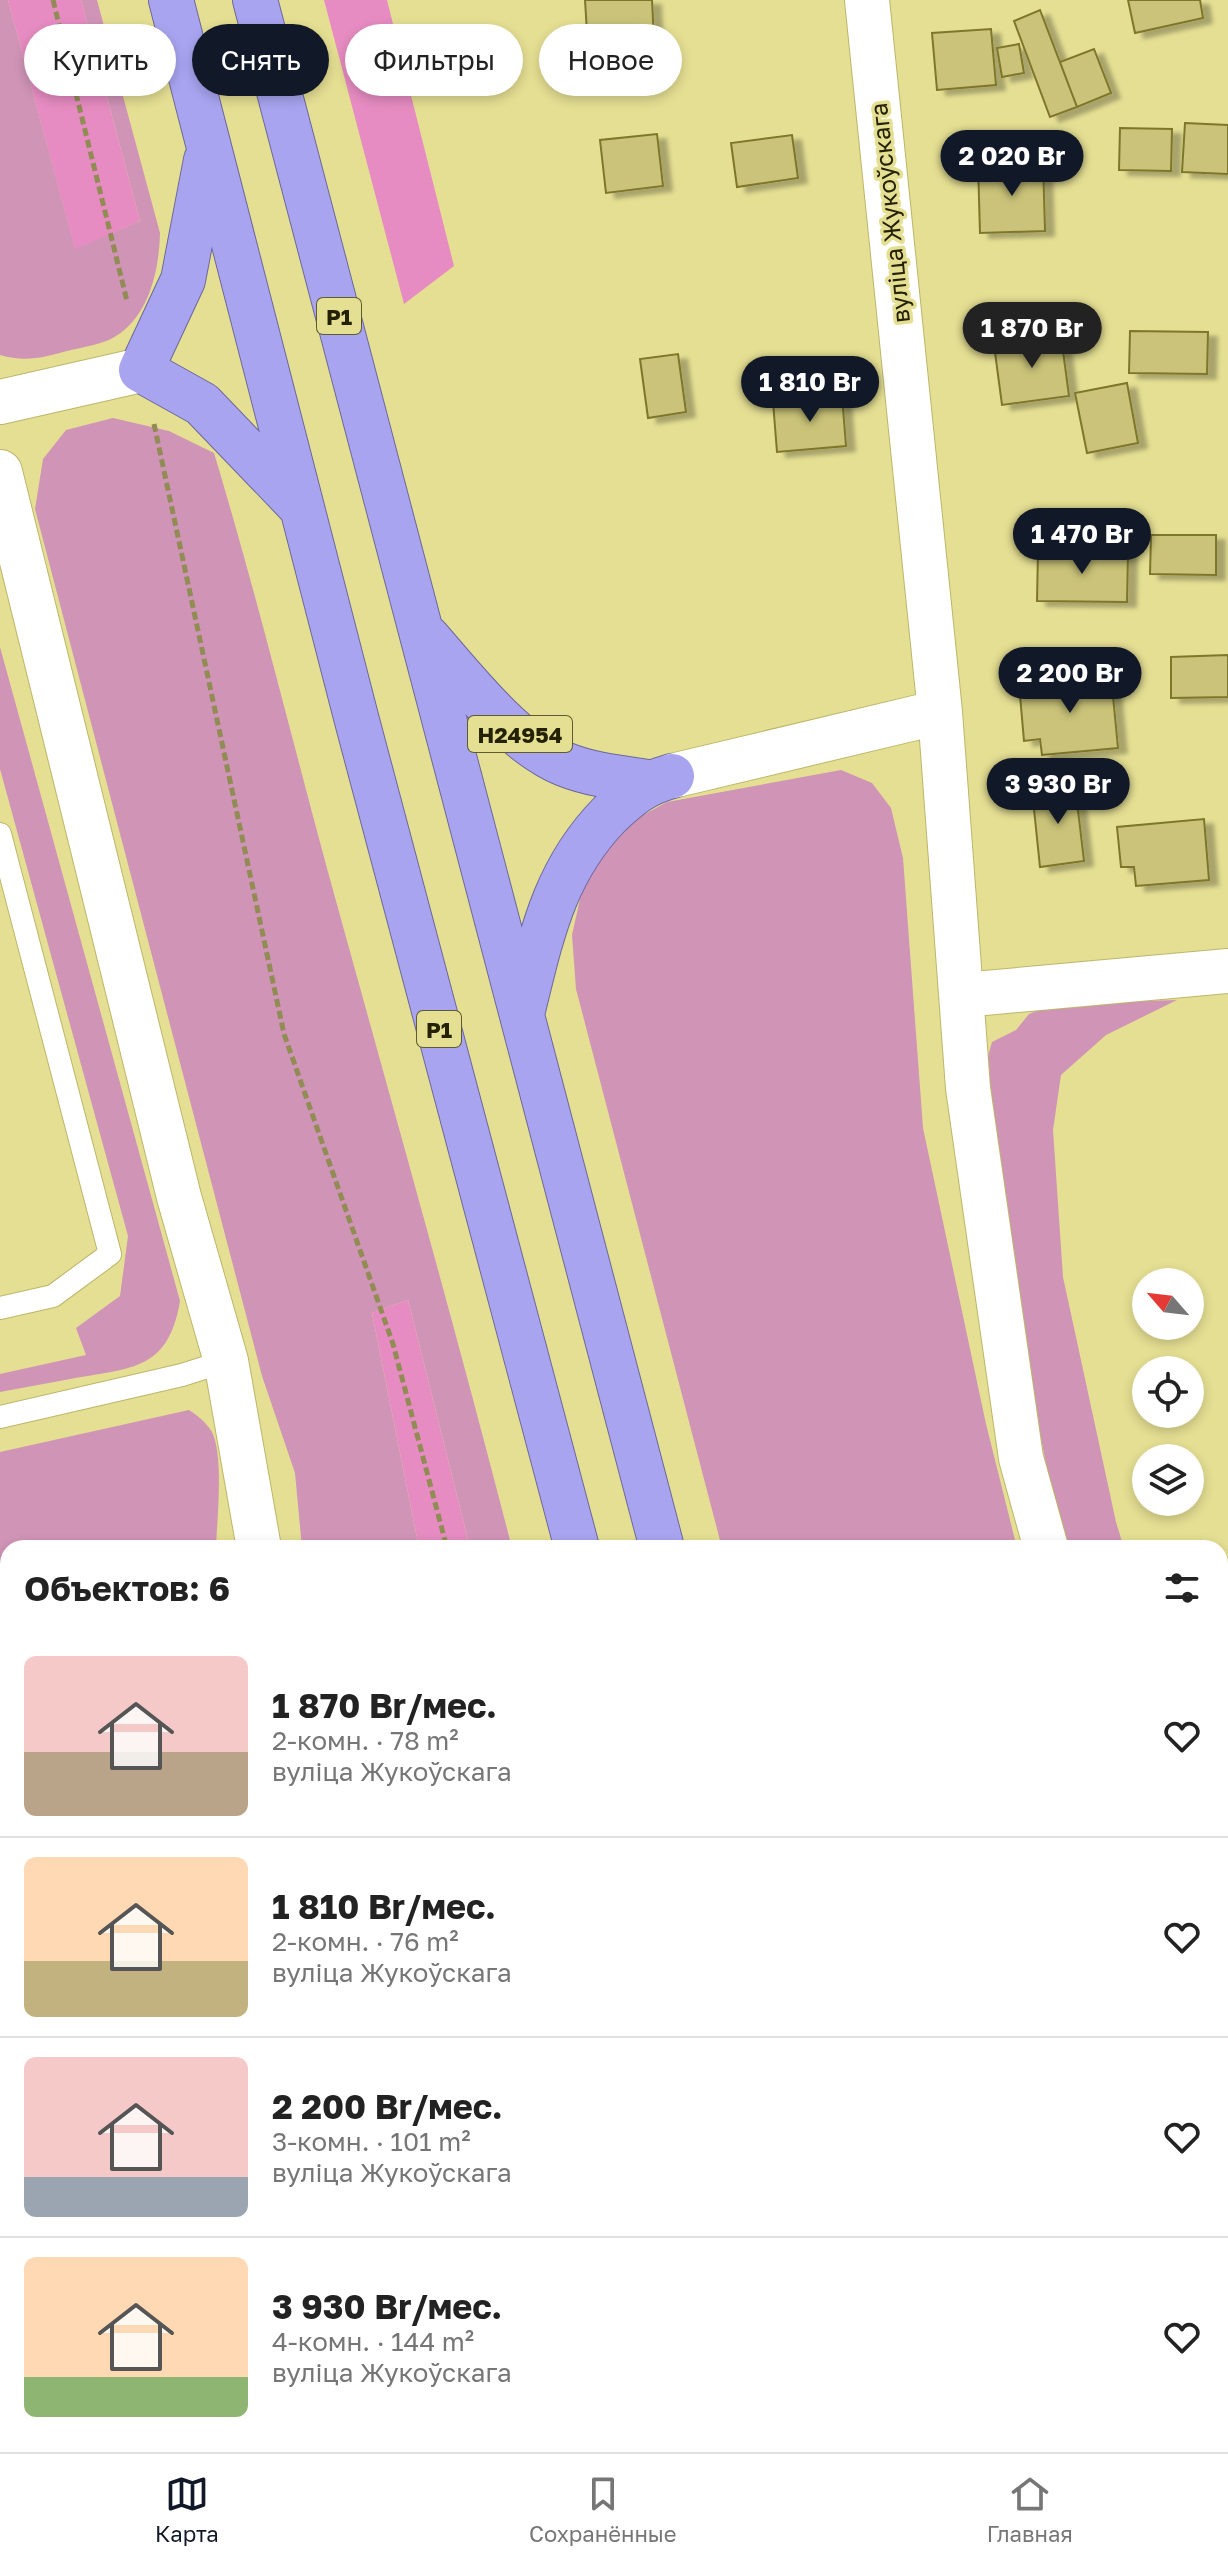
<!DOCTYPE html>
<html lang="ru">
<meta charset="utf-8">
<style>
:root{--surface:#fff;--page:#f2f2f2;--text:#222;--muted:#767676;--line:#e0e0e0;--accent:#111827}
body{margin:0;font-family:"Golos Text",sans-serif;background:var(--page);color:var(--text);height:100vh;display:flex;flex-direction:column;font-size:30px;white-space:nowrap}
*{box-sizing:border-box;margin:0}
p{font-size:26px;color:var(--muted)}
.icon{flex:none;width:44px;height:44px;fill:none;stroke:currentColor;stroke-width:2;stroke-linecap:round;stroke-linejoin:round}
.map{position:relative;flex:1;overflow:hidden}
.side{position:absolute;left:0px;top:1540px;width:1228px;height:912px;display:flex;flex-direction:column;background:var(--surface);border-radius:24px 24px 0 0;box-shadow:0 4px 12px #0003}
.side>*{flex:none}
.hud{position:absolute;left:24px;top:24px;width:800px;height:72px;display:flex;gap:16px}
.needle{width:52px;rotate:298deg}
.fabs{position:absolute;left:1132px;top:1268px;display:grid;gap:16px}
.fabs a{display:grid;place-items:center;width:72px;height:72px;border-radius:50%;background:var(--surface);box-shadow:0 4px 12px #0003;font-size:40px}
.price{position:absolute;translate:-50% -68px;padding:0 18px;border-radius:28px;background:var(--accent);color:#fff;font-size:26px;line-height:52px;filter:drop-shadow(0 2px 4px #0008)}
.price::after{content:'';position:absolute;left:50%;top:48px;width:24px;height:18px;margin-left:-12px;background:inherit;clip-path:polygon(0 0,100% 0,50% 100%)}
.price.selected{background:#222;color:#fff}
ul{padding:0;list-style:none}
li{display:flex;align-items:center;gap:24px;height:200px;padding:0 24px}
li+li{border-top:2px solid var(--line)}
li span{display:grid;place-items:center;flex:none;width:224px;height:160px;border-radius:12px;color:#555}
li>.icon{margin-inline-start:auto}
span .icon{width:96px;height:96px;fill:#fffc;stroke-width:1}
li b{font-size:34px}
h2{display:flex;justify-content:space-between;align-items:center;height:96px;padding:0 24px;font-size:34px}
.chip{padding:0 28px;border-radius:36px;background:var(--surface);box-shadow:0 4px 12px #0003;font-size:28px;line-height:72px}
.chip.selected{background:var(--accent);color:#fff}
.menu{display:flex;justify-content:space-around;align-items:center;height:112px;border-top:2px solid var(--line);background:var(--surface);font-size:22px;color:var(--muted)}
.menu a{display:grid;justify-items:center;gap:4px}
.menu .selected{color:var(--accent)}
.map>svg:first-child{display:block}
.green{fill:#d094b7}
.forest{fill:#e68cc2}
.building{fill:#cac379;stroke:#7e772c;stroke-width:2;filter:url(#shadow)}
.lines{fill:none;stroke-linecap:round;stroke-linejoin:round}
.service-casing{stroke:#bcb66b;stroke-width:24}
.minor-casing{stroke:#bcb66b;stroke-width:46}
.tertiary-casing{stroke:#bcb66b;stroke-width:46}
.trunk-casing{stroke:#6c689a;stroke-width:46}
.path{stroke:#908c54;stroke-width:5;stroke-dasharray:8 4;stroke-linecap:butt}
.service{stroke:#fff;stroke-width:22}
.minor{stroke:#fff;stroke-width:44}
.tertiary{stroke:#fff;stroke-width:44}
.trunk{stroke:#a8a4f0;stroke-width:44}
.labels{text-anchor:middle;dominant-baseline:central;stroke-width:7;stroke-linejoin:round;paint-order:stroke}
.shield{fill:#e5df93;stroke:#5f5b2e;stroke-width:2}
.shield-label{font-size:22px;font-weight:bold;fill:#252203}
.street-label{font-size:24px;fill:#252203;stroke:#e5df93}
</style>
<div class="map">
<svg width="1228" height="2452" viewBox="0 0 1228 2452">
<defs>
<filter id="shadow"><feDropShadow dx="9" dy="5" stdDeviation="2" flood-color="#0004"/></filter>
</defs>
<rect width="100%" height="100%" fill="#e5df93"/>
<path class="green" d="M0 0H8L75 248 140 221 81 0H97L160 233C159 273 148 321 109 340 96 345 80 348 67 351 43 358 24 362 0 355Z
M113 418 169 431 214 453C256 592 290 732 328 872 390 1097 454 1322 512 1548H470L408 1300 372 1313 419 1548H302L295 1473 262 1376 35 509 43 459 66 430Z
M0 647 180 1301C169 1366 137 1368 81 1377 54 1382 27 1387 0 1392V1374L86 1355 76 1328 120 1296 128 1236 0 769Z
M841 770 872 783 891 808 903 858 923 1128 986 1424 1017 1548H722L576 989 572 935 582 890 598 859 634 820 667 802Z
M1177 1000 1106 1035 1061 1075 1053 1130 1063 1277 1116 1522 1124 1548H1067L1055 1509 1016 1312 984 1070 992 1042 1016 1030 1029 1014 1053 1004Z
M189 1410C198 1416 206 1422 212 1432 224 1456 217 1519 216 1548H8V2153H0V1452Z
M1220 1858 1228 1884V2052L1220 2027Z
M1220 2201 1228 2227V2452H947L945 2444H1220Z
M210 2444H291L294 2452H210Z
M420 2444H746L749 2452H421Z"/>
<path class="forest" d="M8 0H81L140 221 75 249Z
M324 0H387L454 266 404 304Z
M408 1300 470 1548H419L372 1313Z"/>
<path class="building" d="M585 0H652L655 61 589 65Z
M1128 0H1200L1203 18 1135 33Z
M1040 10 1077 107 1050 117 1014 21Z
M991 29 996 85 937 90 932 33Z
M1019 44 1024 73 1002 77 997 48Z
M1094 49 1111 93 1077 107 1060 62Z
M1185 123 1228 125V174L1182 172Z
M1120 128 1172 129 1171 171 1119 170Z
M657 134 663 186 606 193 600 140Z
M792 135 798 178 737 187 731 143Z
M1043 162 1045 231 980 233 978 164Z
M1130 331 1208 332 1207 374 1129 373Z
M1061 336 1069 396 1002 405 994 345Z
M678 354 686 412 648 418 640 359Z
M1127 383 1138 443 1087 453 1075 393Z
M842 396 846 446 777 452 773 402Z
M1151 535H1216V575L1150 574Z
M1038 551 1128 552 1127 602 1037 601Z
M1228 655V697L1171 698V657Z
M1111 676 1118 748 1042 755 1040 739 1024 741 1019 684Z
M1075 785 1084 861 1040 867 1032 790Z
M1204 819 1209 880 1136 886 1134 867H1121L1117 827Z"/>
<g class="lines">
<defs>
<path id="service" d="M0 834 110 1254 53 1296 0 1308
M0 1417 182 1375 226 1361"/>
<path id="minor" d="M963 995 1228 971"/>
<path id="tertiary" d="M867 0 940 712 968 1088 1021 1458 1046 1548
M0 402 141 370
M0 472 179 1197 226 1361 259 1548
M672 776 940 712
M1220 2098 1228 2124
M358 2444 360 2452"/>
<path id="trunk" d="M171 0 356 717 577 1548
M255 0C392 516 524 1033 662 1548
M206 160 183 280 141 370 202 404 299 505
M428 638C464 679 513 743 564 764 591 775 621 778 649 782
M522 1014C541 938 553 872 610 814 630 795 645 783 672 776
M808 2444 811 2452
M896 2444 898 2452
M386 2452V2444"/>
</defs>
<use href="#service" class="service-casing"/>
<use href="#minor" class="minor-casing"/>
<use href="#tertiary" class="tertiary-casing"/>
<use href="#trunk" class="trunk-casing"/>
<path class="path" d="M53 0 127 301
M154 424 284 1034 393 1344 447 1548
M691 2444 694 2452"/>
<use href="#service" class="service"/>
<use href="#minor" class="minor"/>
<use href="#tertiary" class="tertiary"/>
<use href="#trunk" class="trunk"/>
</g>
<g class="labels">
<g class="shield">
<rect x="317" y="298" width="44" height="36" rx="6"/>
<rect x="468" y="716" width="104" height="36" rx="6"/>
<rect x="417" y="1011" width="44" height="36" rx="6"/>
</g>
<g class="shield-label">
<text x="339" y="316">Р1</text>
<text x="520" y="734">Н24954</text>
<text x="439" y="1029">Р1</text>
</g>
<g class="street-label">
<text transform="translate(889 213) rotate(-96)">вуліца Жукоўскага</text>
</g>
</g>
</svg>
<div class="fabs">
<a><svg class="needle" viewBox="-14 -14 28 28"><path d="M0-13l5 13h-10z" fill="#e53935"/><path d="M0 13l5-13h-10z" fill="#767676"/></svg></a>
<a><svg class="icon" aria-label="locate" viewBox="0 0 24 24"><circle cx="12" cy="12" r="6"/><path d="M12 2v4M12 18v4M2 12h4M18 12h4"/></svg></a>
<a><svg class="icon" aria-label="layers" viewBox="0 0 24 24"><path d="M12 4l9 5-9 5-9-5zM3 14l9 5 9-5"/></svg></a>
</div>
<b class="price" style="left:1012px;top:198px">2 020 Br</b>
<b class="price selected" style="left:1032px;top:370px">1 870 Br</b>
<b class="price" style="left:810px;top:424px">1 810 Br</b>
<b class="price" style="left:1082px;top:576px">1 470 Br</b>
<b class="price" style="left:1070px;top:715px">2 200 Br</b>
<b class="price" style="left:1058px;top:826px">3 930 Br</b>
<div class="hud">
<a class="chip">Купить</a>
<a class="chip selected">Снять</a>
<a class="chip">Фильтры</a>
<a class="chip">Новое</a>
</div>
<section class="side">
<h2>Объектов: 6<svg class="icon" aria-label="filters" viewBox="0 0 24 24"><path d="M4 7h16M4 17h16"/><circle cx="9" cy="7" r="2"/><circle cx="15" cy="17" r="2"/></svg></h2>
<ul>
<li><span style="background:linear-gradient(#f6c9c9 60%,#b9a48a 0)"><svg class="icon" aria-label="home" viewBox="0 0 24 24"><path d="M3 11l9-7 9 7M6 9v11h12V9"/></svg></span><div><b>1 870 Br/мес.</b><p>2-комн. · 78 m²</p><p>вуліца Жукоўскага</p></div><svg class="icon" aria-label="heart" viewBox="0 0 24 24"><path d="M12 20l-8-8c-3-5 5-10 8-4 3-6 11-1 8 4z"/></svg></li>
<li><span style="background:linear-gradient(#ffd9b3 65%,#c2b280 0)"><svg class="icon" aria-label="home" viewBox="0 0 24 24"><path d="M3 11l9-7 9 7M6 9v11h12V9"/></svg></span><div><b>1 810 Br/мес.</b><p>2-комн. · 76 m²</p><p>вуліца Жукоўскага</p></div><svg class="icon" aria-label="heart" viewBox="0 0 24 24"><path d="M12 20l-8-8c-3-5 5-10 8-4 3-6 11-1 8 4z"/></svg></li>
<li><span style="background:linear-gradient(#f6c9c9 75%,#9aa5b1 0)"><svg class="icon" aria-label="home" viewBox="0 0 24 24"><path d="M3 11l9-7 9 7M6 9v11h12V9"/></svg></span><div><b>2 200 Br/мес.</b><p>3-комн. · 101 m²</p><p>вуліца Жукоўскага</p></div><svg class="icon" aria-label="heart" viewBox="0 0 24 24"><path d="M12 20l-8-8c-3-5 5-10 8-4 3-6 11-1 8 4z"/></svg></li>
<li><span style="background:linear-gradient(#ffd9b3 75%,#8fb573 0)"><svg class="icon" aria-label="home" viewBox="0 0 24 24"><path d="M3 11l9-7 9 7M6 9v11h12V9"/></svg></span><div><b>3 930 Br/мес.</b><p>4-комн. · 144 m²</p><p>вуліца Жукоўскага</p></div><svg class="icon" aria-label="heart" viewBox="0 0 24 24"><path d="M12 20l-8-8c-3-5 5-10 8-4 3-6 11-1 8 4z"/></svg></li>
</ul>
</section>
</div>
<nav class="menu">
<a class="selected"><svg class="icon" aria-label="map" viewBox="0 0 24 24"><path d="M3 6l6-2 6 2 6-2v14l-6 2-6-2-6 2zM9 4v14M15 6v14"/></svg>Карта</a>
<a><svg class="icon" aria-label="saved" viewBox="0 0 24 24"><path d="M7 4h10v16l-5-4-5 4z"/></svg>Сохранённые</a>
<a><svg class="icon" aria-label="home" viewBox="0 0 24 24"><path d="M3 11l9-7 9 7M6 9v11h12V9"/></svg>Главная</a>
</nav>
